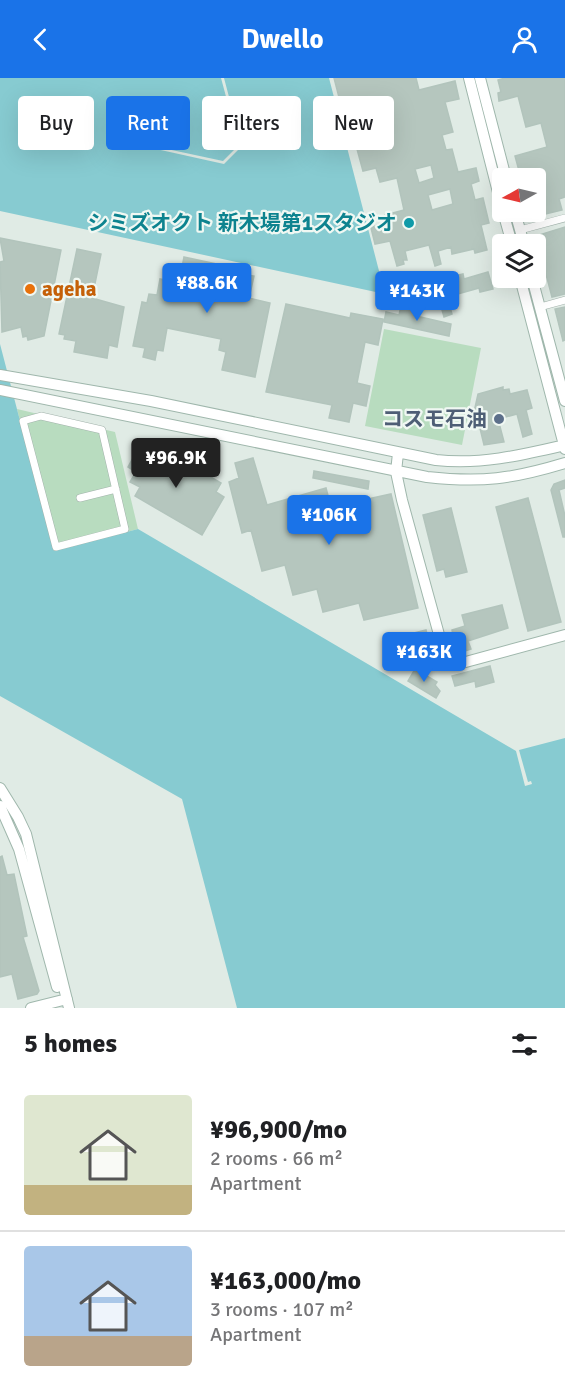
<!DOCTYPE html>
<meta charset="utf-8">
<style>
:root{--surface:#fff;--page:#f6f6f6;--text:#202124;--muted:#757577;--line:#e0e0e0;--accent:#1a73e8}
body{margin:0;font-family:Signika,"Noto Sans JP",sans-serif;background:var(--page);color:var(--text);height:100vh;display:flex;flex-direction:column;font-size:22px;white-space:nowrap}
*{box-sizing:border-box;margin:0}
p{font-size:20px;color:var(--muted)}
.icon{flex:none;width:33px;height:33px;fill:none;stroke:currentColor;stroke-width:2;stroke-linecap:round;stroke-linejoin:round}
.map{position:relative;height:930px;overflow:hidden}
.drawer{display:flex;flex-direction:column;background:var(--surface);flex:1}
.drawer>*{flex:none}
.guide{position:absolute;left:18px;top:18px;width:530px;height:54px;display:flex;gap:12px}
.needle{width:39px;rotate:262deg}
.buttons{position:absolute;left:492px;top:90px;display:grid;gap:12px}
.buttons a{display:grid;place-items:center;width:54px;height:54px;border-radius:6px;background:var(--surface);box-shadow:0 6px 24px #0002;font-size:30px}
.price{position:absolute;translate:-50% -51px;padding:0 14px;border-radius:6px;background:var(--accent);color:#fff;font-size:20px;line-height:39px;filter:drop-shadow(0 2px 3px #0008)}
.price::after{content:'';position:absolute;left:50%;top:36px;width:18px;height:14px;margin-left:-9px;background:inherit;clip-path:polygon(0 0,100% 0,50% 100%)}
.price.selected{background:#222;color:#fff}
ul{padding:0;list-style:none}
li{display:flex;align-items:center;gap:18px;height:150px;padding:0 24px}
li+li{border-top:2px solid var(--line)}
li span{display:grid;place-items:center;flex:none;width:168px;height:120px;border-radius:6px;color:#555}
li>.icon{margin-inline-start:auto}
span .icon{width:72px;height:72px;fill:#fffc;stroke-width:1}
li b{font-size:26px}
h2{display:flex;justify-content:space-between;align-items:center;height:72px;padding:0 24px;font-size:26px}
.pill{padding:0 21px;border-radius:6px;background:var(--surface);box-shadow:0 6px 24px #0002;font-size:21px;line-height:54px}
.pill.selected{background:var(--accent);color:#fff}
header{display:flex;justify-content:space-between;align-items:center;height:78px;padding:0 24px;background:var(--accent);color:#fff;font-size:27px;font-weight:800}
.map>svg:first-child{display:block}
.green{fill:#b8dcbf}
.water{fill:#87cbd1}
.pier{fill:#e0ebe5}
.building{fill:#b5c6be;stroke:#b2c4bc;stroke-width:1.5;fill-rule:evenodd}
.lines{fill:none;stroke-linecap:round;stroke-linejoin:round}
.street-casing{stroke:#a3b3ac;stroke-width:8}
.secondary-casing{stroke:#9fb7ac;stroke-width:12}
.street{stroke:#fff;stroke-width:7}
.secondary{stroke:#fff;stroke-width:10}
.culture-dot{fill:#0f9aa8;stroke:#f0f8f3;stroke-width:2}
.food-dot{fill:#e8710a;stroke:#f0f8f3;stroke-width:2}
.service-dot{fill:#5c6f8a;stroke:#f0f8f3;stroke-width:2}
.labels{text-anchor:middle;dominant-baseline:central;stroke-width:4.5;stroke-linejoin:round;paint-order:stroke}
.culture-label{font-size:21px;font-weight:bold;fill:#0d838f;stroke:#f0f8f3;text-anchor:end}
.food-label{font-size:21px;font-weight:bold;fill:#c56008;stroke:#f0f8f3;text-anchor:start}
.service-label{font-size:21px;font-weight:bold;fill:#4e5e75;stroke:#f0f8f3;text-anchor:end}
</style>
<header><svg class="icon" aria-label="back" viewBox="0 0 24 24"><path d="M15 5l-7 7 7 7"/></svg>Dwello<svg class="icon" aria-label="person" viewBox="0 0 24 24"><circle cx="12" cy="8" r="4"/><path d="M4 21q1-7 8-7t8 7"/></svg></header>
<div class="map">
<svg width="565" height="930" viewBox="0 0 565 930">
<rect width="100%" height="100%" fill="#e0ebe5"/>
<path class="green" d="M384 251 481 270 462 367 365 348Z
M17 331 115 354 138 451 54 473Z"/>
<path class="water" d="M0 0H329L385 216 0 133Z
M0 266 54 473 138 451 516 673 525 708 532 706 531 703 528 704 519 672 565 660V930H237L182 721 0 618Z"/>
<path class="pier" d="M221 0H224L242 68 224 86 111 61V59L223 83 239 67Z"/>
<path class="building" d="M334 0H416L419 12 455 3 459 21 445 24 453 54 442 57 446 72 452 71 458 94 476 90 479 103 471 106 475 122 483 120 489 145 481 147 487 172 475 175 474 171 452 176 451 169 438 173 441 186 435 188 429 167 405 173 407 182H403L404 186 397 188 390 163 375 166 371 150 382 145 381 141 386 140 385 137 404 132 397 100 380 104 376 90 363 93 351 49 347 50ZM431 87 434 100 419 105 415 91ZM450 111 453 126 432 132 428 117Z
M505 0H565V119L559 121 562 132 537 138 536 100H521L515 78 547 69 541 45 526 49 518 18 499 23 498 15 501 14 498 2Z
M565 149V216L552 219 536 158Z
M0 160 61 172 44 258 28 262 27 258 23 259 21 249 2 254 0 184 4 183Z
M77 171 101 176 92 220 124 229 117 269 109 267 107 280 74 274 76 263 64 261 65 257 59 256Z
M184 179 231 189 230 194 254 198 249 220 270 225 255 299 222 292 226 274 219 272 221 261 167 250 163 273 157 272 155 282 143 279 145 270 133 268 142 224 147 225 149 216 157 217 160 201 179 205Z
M488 194 493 211 480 214 479 210 447 219 452 236 444 239 439 221 432 223 429 213 452 207 450 199 463 196 464 201Z
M286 226 350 240 351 235 383 241 378 267 365 264 357 305 370 308 366 328 353 325 349 344 329 340 332 327 266 314Z
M401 228 413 230 412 237 451 246 449 258 384 244 386 234 399 237Z
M565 229V262L563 263 555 231Z
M503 309V312L509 311 510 316 527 312 532 330 526 332 532 356 523 359 517 336 498 341 504 364 484 367 478 342 472 343 478 316Z
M139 369 167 386 172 376 221 405 216 414 224 419 202 457 135 418 140 409 130 404 136 394 128 389Z
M253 380 267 427 326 410 331 429 391 416 418 530 364 542 359 525 323 534 317 511 293 517 285 487 262 493 251 452 242 455 229 404 239 400 235 385Z
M314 393 369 403 368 411 313 400Z
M565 402V410L559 412 565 438V459H563L551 412 554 406Z
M528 420 561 544 528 553 496 429Z
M451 430 467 494 446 499 444 491 437 493 423 437Z
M502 527 508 550 468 563 471 571 465 573 455 567 452 552 465 548 462 537Z
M426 552 434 584 415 589 406 557Z
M490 588 494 604 476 609 475 603 455 608 452 598Z
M415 591 437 604 435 607 440 613 436 620 408 603Z
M2 778 7 797 14 796 27 858 23 859 39 913 37 916 18 921 12 896 0 899V779Z"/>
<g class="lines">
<defs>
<path id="street" d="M520 152 565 140
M540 229 565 222
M41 338 102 352 125 451 56 469 23 343Z
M80 420 116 411"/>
<path id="secondary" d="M469 0 502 130
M480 0 506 100
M503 134 512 166
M515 134 524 166
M520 200 565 371
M532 200 565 323
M0 297 151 323 436 382C481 387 522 377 565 367
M0 312 427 399C482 405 512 401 565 385
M398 375 396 394 402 422 446 582 451 586 462 585 565 557
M0 710 18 739 26 756 69 930
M0 728 19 771 57 909
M31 930 67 921"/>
</defs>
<use href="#street" class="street-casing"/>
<use href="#secondary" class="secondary-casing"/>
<use href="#street" class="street"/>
<use href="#secondary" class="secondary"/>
</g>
<circle class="culture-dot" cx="409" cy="145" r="6"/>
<circle class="food-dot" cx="30" cy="211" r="6"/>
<circle class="service-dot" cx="499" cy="341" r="6"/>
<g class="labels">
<g class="culture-label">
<text x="397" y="145">シミズオクト 新木場第1スタジオ</text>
</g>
<g class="food-label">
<text x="42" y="211">ageha</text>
</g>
<g class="service-label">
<text x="487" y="341">コスモ石油</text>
</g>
</g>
</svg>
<div class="buttons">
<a><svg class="needle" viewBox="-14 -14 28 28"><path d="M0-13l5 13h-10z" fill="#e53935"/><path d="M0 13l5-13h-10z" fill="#757577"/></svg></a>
<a><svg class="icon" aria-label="layers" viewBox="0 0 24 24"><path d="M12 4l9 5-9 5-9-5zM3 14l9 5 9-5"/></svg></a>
</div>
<b class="price" style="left:207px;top:236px">¥88.6K</b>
<b class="price" style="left:417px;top:244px">¥143K</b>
<b class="price selected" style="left:176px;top:411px">¥96.9K</b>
<b class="price" style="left:329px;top:468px">¥106K</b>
<b class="price" style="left:424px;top:605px">¥163K</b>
<div class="guide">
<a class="pill">Buy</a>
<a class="pill selected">Rent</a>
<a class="pill">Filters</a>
<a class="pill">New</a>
</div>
</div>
<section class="drawer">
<h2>5 homes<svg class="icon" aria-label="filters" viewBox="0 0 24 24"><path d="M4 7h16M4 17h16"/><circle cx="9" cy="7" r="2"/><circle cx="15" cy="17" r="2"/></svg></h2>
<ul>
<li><span style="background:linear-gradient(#dfe7d0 75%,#c2b280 0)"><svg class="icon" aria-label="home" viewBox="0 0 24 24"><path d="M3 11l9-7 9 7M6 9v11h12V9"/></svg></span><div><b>¥96,900/mo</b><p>2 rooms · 66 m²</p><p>Apartment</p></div></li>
<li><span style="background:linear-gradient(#a9c7e8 75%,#b9a48a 0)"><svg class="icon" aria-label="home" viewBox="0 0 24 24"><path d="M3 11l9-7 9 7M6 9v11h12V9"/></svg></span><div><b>¥163,000/mo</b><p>3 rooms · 107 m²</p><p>Apartment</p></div></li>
</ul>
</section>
